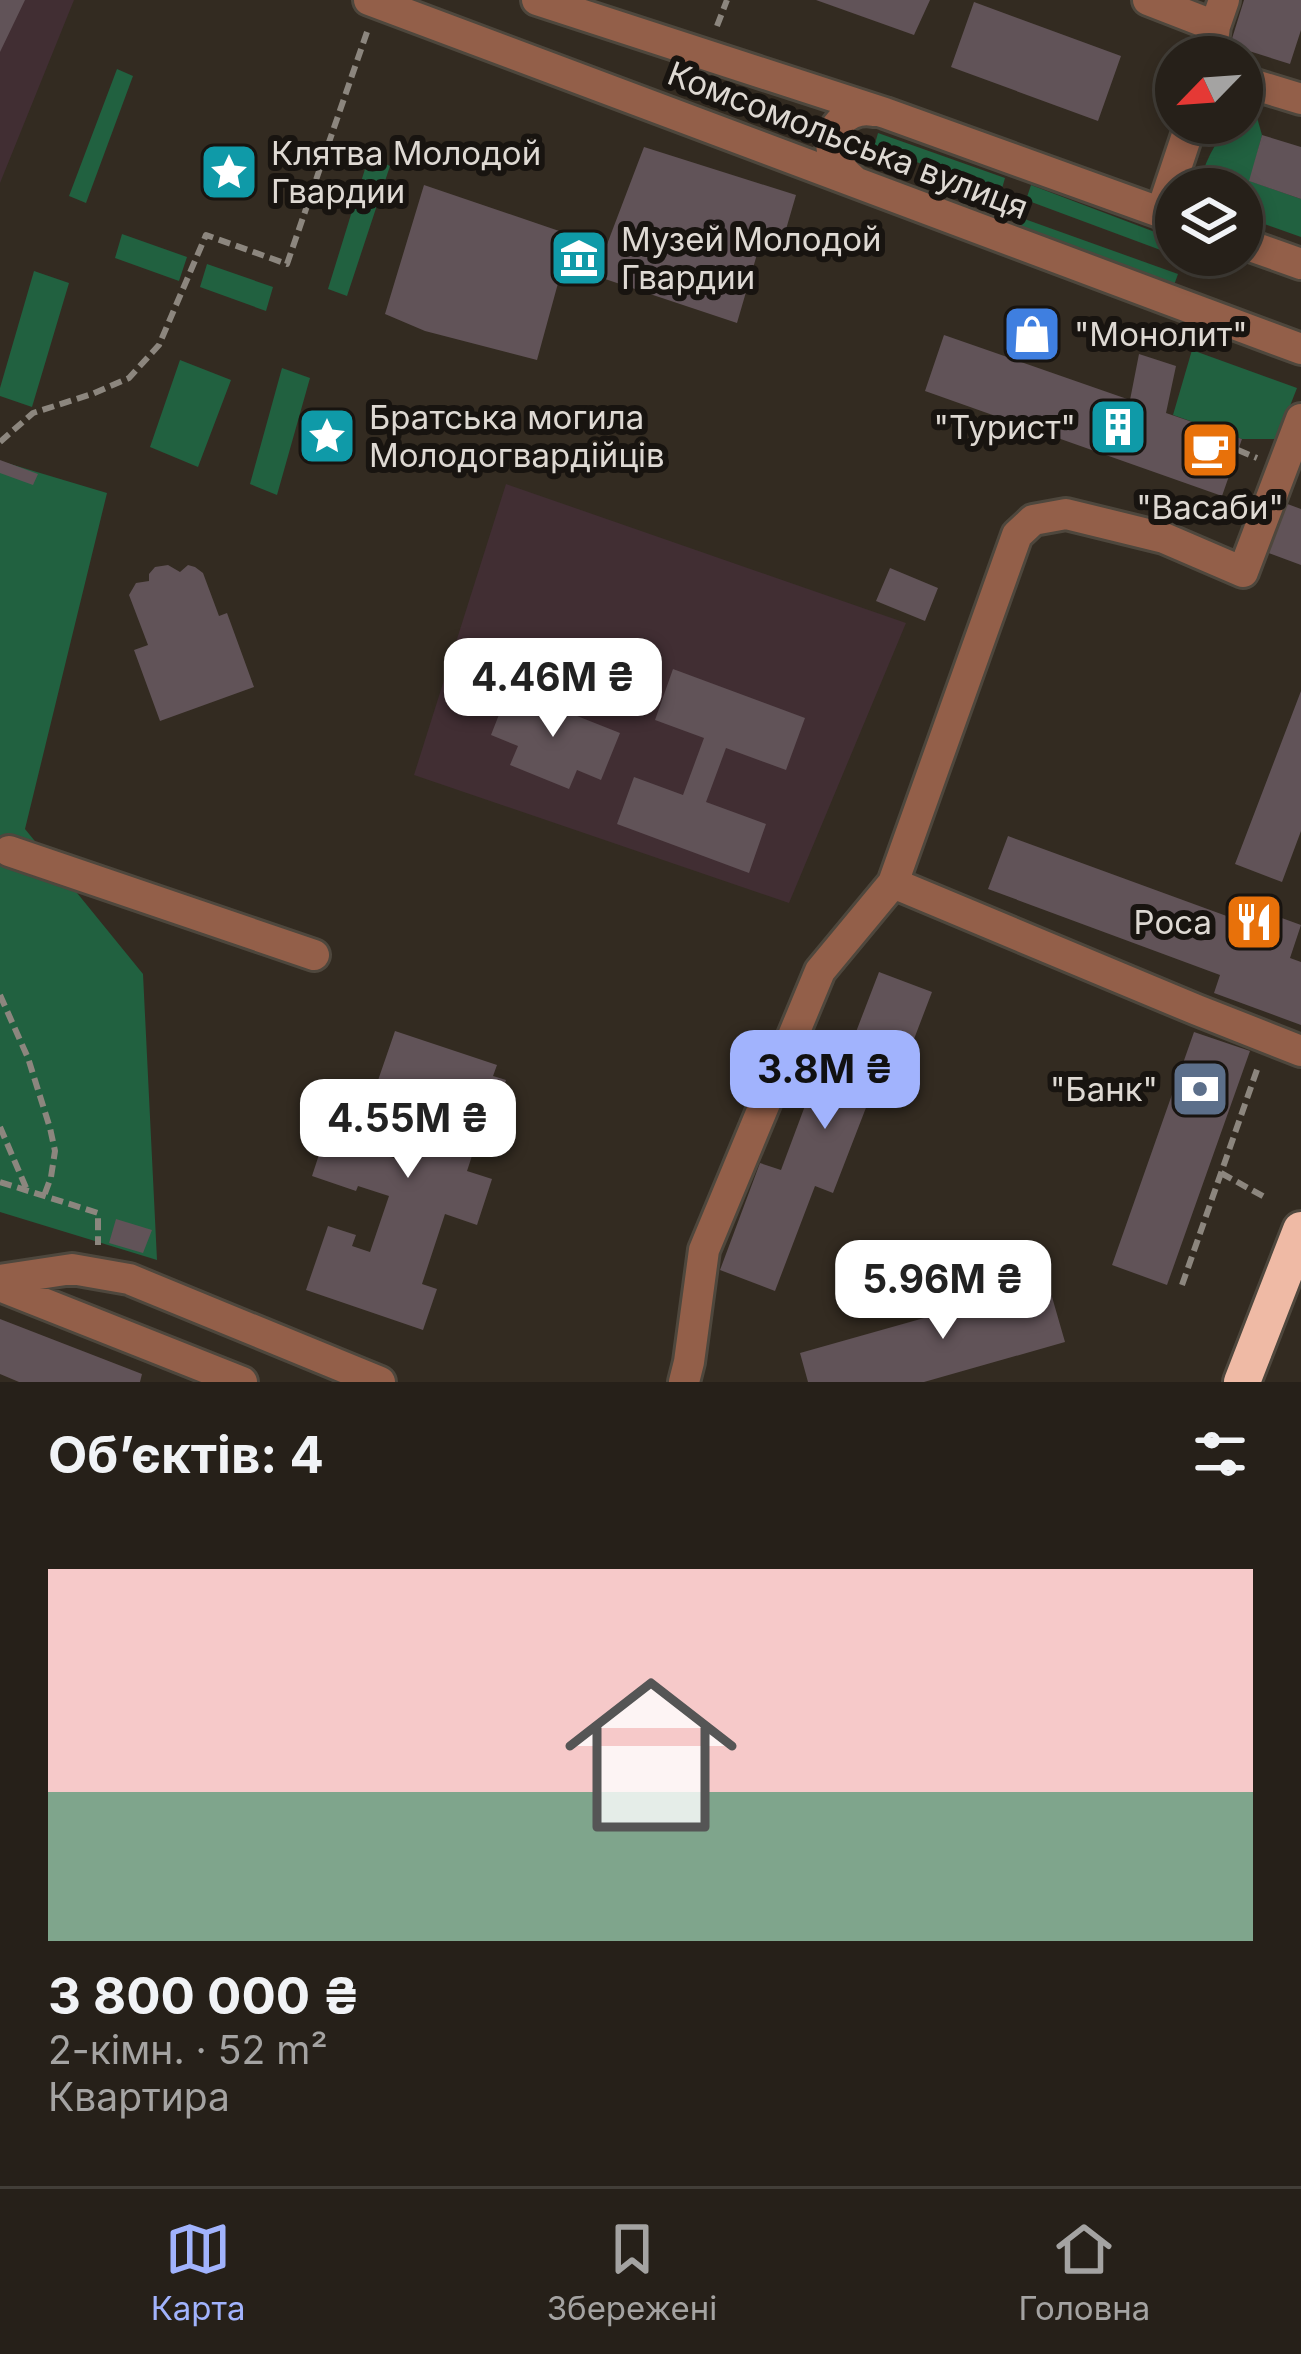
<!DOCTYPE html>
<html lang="uk">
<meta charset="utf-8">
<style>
:root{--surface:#262019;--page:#2e2822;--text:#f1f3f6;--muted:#a4a3a2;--line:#423e38;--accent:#a1b3fd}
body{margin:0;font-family:Inter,sans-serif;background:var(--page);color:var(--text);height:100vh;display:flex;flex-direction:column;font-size:45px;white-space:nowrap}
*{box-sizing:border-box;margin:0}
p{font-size:39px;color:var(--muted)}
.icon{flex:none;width:66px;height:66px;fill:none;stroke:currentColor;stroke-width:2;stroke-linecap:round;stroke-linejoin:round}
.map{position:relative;height:1382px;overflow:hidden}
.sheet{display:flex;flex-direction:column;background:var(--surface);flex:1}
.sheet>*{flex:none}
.needle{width:78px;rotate:245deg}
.buttons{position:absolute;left:1155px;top:36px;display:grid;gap:24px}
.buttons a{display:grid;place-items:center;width:108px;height:108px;border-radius:50%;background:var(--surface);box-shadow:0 6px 18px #0003,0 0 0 3px var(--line);font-size:60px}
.price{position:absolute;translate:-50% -102px;padding:0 27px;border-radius:24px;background:#fff;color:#222;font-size:39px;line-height:78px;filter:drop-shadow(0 3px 6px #0008)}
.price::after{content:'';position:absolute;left:50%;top:72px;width:36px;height:27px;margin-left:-18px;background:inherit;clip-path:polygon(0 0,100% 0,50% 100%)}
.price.current{background:var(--accent);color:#111}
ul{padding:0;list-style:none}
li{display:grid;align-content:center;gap:24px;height:636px;padding:0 48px}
li span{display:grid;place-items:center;height:372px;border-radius:0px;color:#555}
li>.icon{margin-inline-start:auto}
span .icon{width:216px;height:216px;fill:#fffc;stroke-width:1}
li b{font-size:51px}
h2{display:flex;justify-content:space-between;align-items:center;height:144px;padding:0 48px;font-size:51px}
.dock{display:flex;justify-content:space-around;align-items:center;height:168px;border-top:3px solid var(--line);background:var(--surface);font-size:33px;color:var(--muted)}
.dock a{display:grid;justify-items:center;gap:6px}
.dock .current{color:var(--accent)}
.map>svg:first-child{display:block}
.education{fill:#412e33}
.green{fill:#216140}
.building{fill:#615358}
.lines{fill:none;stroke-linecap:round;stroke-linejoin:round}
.minor-casing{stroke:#4e473d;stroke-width:36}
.highway-casing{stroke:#4e473d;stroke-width:42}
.path{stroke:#8c867e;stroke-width:6;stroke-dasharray:12 6;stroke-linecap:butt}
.minor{stroke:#935f49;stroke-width:30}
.highway{stroke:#efbaa5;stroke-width:36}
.labels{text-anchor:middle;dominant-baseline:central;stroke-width:12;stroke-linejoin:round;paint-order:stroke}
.street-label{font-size:33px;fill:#ded9d3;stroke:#181410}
.poi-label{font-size:33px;fill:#ded9d3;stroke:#181410;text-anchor:start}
</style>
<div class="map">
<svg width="1301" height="1382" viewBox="0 0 1301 1382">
<rect width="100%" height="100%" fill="#332b21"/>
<path class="education" d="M0 0H74L0 183Z
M506 484 906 623 789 903 414 775Z"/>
<path class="green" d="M117 69 133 76 86 203 69 196Z
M1256 114 1262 135 1250 181 1301 199V237L1242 216V189H1198C1204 163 1214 143 1232 123H1242V119Z
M878 133 1005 178 1001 192 874 147Z
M369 156 390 166 347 296 328 289Z
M1031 185 1176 240V255H1183L1182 258 1026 200Z
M1019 217 1178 274 1173 288 1014 232Z
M122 234 187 257 179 281 115 258Z
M207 264 273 287 266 311 200 287Z
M34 271 69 283 32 407 0 396V388Z
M1192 350 1297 388 1277 439H1242L1173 415Z
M180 360 231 380 198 467 150 447Z
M282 368 310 378 277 495 250 484Z
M0 461 107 493 25 829 143 974 157 1260 0 1212Z"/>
<path class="building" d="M0 0H25L0 52Z
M816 0H930L914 35Z
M1244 0H1301V30L1290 64 1230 45Z
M974 2 1121 56 1098 121 951 67Z
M1262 135 1301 147V199L1249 181Z
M644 147 796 195 780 250 760 244 737 323 563 265 537 360 425 331 385 314 424 185 606 247Z
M944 335 1130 400 1139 354 1176 366 1166 413 1242 439 1222 496 925 391Z
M0 460 38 474 33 485 0 473Z
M1282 502 1301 509V565L1263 551Z
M168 565 180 572 188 565 195 567 203 573 219 616 227 613 254 687 160 721 134 650 148 645 129 595 136 583 149 581V574L155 567Z
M890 568 938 588 925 621 876 601Z
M673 669 805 718 786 770 726 748 706 802 766 824 749 873 617 824 634 777 683 795 704 738 655 720Z
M509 689 620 733 601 780 577 770 569 789 510 765 518 746 491 735Z
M1301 691V831L1282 882 1235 864Z
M1008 836 1243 922 1249 906 1301 925 1290 958 1301 962V1025L1214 993 1220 975 988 889Z
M879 972 932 992 893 1094 874 1087 833 1193 815 1186 775 1291 720 1270 760 1163 781 1170 821 1063 841 1071Z
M395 1031 497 1065 493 1076 506 1080 497 1107 489 1104 467 1171 492 1179 477 1225 445 1214 422 1284 437 1289 423 1330 306 1290 328 1226 356 1235 352 1246 370 1252 389 1196 358 1186 356 1191 312 1176 331 1118 374 1133 369 1150 406 1162 428 1097 418 1093 415 1103 375 1089Z
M1194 1032 1250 1051 1167 1285 1112 1265Z
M116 1219 152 1230 143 1253 109 1243Z
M1048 1283 1065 1342 924 1382H808L800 1353Z
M0 1319 142 1374 140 1382H19L0 1374Z"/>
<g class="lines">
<defs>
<path id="minor" d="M369 0C681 114 990 234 1301 349
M537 0 885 113 1176 218
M1148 0 1215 26
M1211 57 1215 26 1224 0
M1242 81 1301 99
M854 181C846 174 838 167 834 157 823 130 848 106 874 111
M1161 213 1191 123
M1242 243 1301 264
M9 851 314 955
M893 883 1197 1010 1301 1051
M0 1280 72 1269 129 1279 380 1382
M0 1286 242 1382
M684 1382 689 1362 704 1250 820 971 893 883 1017 535 1033 520 1066 514 1164 538 1243 572 1301 419"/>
<path id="highway" d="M1242 1382 1301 1230"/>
</defs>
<use href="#minor" class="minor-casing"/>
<use href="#highway" class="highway-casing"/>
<path class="path" d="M717 26 727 0
M0 442 33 413 92 394 129 378 159 345 206 235 287 264 367 32
M1238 450 1257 458
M0 995 28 1058 50 1128 55 1151 51 1177 44 1196
M0 1127 27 1190
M1221 1173 1268 1199
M0 1182 98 1213V1245
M1182 1285 1259 1064"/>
<use href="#minor" class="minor"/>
<use href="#highway" class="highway"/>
</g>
<defs>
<symbol id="sight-square" viewBox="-11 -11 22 22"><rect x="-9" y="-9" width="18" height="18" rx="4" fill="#0f9aa8" stroke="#181410"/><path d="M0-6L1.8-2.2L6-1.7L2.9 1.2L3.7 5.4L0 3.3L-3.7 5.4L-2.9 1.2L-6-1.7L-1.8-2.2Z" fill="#fff"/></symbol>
<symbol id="museum-square" viewBox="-11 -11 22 22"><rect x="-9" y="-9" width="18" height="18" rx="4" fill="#0f9aa8" stroke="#181410"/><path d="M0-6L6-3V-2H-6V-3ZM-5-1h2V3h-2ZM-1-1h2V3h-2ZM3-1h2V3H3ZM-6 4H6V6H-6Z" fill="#fff"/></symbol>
<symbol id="shop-square" viewBox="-11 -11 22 22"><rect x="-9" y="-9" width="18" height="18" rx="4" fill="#3f7fe0" stroke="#181410"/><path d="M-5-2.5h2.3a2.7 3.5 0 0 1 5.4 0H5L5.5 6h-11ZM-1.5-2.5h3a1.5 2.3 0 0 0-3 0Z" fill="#fff"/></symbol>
<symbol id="building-square" viewBox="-11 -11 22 22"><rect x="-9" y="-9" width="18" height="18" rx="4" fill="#0f9aa8" stroke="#181410"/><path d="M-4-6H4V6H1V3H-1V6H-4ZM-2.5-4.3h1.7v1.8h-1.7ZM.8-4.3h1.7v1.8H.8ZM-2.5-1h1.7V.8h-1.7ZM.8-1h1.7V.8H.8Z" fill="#fff"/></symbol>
<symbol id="cafe-square" viewBox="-11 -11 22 22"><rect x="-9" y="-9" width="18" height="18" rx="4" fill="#e8710a" stroke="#181410"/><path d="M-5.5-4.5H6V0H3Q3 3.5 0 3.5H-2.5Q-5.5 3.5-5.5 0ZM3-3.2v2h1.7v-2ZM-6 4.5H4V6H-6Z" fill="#fff"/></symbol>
<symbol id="restaurant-square" viewBox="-11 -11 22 22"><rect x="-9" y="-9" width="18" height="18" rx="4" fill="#e8710a" stroke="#181410"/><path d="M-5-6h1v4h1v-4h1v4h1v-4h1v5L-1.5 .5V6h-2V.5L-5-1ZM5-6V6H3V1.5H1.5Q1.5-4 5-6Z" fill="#fff"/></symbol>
<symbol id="bank-square" viewBox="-11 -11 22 22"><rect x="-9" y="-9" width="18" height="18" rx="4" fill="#5c6f8a" stroke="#181410"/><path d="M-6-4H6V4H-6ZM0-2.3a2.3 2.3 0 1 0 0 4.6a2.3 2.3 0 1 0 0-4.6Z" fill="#fff"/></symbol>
</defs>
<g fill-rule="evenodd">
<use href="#sight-square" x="196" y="139" width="66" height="66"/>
<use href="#museum-square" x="546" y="225" width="66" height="66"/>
<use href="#shop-square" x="999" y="301" width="66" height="66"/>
<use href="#building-square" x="1085" y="394" width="66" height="66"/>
<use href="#sight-square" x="294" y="403" width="66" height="66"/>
<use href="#cafe-square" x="1177" y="417" width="66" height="66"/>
<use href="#restaurant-square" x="1221" y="889" width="66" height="66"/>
<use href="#bank-square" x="1167" y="1056" width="66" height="66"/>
</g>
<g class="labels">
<g class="street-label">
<text transform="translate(848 140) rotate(21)">Комсомольська вулиця</text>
</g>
<g class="poi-label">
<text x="271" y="153">Клятва Молодой<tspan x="271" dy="38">Гвардии</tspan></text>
<text x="621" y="239">Музей Молодой<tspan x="621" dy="38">Гвардии</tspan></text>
<text x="1074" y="334">"Монолит"</text>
<text x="369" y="417">Братська могила<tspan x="369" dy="38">Молодогвардійців</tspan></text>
<text x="1076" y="427" text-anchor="end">"Турист"</text>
<text x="1210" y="507" text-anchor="middle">"Васаби"</text>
<text x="1212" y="922" text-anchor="end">Роса</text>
<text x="1158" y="1089" text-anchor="end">"Банк"</text>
</g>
</g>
</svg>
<div class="buttons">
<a><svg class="needle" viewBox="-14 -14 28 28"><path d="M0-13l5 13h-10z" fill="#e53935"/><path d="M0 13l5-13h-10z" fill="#a4a3a2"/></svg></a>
<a><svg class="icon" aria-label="layers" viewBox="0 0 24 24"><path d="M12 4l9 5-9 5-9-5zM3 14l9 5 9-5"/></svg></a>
</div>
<b class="price" style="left:553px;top:740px">4.46M ₴</b>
<b class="price current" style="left:825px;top:1132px">3.8M ₴</b>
<b class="price" style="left:408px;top:1181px">4.55M ₴</b>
<b class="price" style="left:943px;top:1342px">5.96M ₴</b>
</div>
<section class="sheet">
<h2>Об’єктів: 4<svg class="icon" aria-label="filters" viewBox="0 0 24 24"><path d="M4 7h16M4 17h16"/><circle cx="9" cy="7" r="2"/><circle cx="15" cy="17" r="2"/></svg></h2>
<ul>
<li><span style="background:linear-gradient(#f6c9c9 60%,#7fa58c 0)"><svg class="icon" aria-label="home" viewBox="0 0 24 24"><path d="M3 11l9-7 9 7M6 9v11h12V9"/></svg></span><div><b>3 800 000 ₴</b><p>2-кімн. · 52 m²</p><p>Квартира</p></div></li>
</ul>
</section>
<nav class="dock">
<a class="current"><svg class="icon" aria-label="map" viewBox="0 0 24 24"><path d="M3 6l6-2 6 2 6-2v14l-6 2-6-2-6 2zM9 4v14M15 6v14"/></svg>Карта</a>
<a><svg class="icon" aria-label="saved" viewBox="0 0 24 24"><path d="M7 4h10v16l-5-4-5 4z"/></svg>Збережені</a>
<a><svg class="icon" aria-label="home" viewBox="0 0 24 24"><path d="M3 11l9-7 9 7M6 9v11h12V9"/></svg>Головна</a>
</nav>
